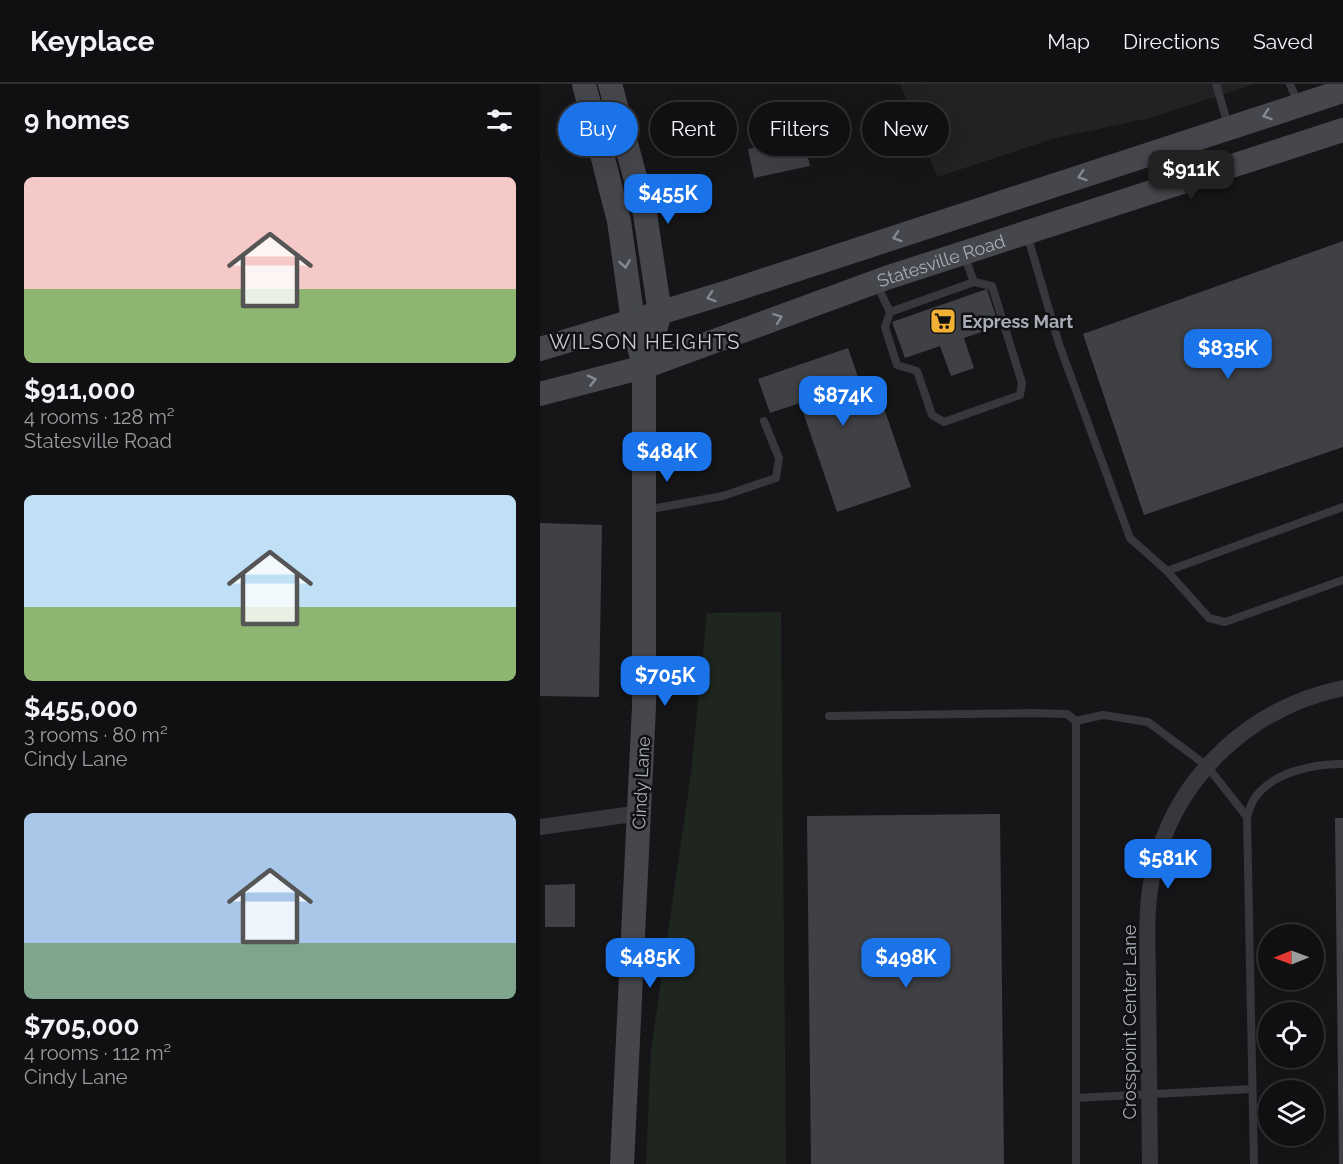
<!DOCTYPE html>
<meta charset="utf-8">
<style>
:root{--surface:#101012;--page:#1e1e20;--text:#f1f3f6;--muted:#9c9d9f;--line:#303032;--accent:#1a73e8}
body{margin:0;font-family:Raleway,sans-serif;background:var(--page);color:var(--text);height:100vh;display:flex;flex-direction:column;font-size:22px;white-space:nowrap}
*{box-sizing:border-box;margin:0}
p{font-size:20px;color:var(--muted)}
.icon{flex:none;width:33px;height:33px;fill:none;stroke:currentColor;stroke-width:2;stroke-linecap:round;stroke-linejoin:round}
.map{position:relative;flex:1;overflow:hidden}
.side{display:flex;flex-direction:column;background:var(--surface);width:540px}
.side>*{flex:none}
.guide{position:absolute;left:18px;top:18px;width:570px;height:54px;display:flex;gap:12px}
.needle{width:39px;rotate:269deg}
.fabs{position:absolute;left:718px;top:840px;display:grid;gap:12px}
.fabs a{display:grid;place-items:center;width:66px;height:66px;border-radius:50%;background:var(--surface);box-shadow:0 6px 24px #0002,0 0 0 2px var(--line);font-size:30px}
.price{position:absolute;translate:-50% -51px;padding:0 14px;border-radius:12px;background:var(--accent);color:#fff;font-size:20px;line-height:39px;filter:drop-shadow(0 2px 3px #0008)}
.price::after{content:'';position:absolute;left:50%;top:36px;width:18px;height:14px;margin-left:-9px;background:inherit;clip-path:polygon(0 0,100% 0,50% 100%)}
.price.active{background:#222;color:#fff}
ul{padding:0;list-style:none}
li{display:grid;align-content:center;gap:12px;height:318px;padding:0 24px}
li span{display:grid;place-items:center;height:186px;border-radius:9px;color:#555}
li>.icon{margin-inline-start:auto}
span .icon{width:108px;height:108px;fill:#fffc;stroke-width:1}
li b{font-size:26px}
h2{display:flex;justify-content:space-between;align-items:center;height:72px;padding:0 24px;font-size:26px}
.chip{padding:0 21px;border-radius:27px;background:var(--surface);box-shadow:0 6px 24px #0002,0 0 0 2px var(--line);font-size:21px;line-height:54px}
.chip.active{background:var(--accent);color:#fff}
header{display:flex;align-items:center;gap:36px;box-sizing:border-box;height:84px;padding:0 30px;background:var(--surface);border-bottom:2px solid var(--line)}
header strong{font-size:28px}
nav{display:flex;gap:33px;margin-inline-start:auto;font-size:21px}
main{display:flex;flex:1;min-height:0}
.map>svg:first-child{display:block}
.built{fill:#222225}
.green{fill:#1e261f}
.building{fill:#404145}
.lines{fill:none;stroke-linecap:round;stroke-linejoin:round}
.service{stroke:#37383d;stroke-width:8}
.minor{stroke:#37383d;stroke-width:16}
.secondary{stroke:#45474d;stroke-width:24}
.oneway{stroke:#858993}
.labels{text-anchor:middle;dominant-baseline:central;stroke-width:5;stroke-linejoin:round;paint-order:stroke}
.street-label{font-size:18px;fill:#a8adb8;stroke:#111113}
.poi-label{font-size:18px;font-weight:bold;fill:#a8adb8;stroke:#111113;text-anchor:start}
.neighbourhood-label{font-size:20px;letter-spacing:1.5px;fill:#c9ccd4;stroke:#111113}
</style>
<header>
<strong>Keyplace</strong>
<nav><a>Map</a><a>Directions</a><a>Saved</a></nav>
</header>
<main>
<section class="side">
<h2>9 homes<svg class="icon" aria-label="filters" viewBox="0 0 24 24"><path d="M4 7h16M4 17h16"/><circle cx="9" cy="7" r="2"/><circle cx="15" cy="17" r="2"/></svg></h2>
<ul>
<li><span style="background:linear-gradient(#f6c9c9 60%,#8fb573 0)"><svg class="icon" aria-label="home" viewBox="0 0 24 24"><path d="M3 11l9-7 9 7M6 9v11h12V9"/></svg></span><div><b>$911,000</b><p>4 rooms · 128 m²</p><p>Statesville Road</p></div></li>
<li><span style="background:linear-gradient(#bfe0f5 60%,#8fb573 0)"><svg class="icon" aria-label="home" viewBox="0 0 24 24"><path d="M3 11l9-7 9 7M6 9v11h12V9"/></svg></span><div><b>$455,000</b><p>3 rooms · 80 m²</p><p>Cindy Lane</p></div></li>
<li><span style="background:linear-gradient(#a9c7e8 70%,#7fa58c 0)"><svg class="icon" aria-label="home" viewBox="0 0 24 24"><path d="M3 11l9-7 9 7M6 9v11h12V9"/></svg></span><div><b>$705,000</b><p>4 rooms · 112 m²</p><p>Cindy Lane</p></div></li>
</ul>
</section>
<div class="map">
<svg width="803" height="1080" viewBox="0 0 803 1080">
<rect width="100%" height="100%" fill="#161618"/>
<path class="built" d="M360 0H715L610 34 516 54 397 93Z"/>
<path class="green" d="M241 528 246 1080H106L111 966 151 689 167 529Z"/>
<path class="building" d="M263 53 270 82 214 94 208 65Z
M803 157V363L604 431 543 250Z
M447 205 459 242 424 254 434 284 411 292 400 262 365 274 352 238Z
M308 264 319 296 333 292 371 403 297 428 260 319 230 329 218 295Z
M0 439 62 441 59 613 0 612Z
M460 730 464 1080H271L267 732Z
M795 734H803V1080H799Z
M35 800V843H5V801Z"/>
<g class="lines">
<path class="service" d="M676 0 689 44
M750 0 758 19
M487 150 519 260 590 454 627 487 669 534 685 538 803 496
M424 171 434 198
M336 199 350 228 434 198 452 202 482 299 480 311 404 338 392 331 377 287 357 281 345 243 350 228
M106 426 183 412 236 394 239 374 224 337
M627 487 803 423
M289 632 491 629 527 630 536 637V1080
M536 637 563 631 608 638 667 682 707 733
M536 1014 712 1005
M714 1080 707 733C709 727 711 720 714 715 732 688 773 680 803 680"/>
<path class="minor" d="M0 743 100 729
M610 1080C609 1021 609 962 608 903 608 862 604 820 615 781 638 690 712 623 803 604"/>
<g class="secondary">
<path d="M44 0 79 137 93 237 104 283V623L82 1080"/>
<path d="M70 0 105 130 120 229 104 283"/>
<path d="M0 265 188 208 803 7"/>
<path id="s1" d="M0 310 104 283 346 194 803 46"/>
</g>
</g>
<defs><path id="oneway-chevron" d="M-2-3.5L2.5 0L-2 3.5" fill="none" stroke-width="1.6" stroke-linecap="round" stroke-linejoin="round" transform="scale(1.5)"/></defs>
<g class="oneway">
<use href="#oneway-chevron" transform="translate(727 31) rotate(162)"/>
<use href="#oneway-chevron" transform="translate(542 92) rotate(162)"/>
<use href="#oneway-chevron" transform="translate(357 153) rotate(162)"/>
<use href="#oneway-chevron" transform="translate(85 180) rotate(81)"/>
<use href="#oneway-chevron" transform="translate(171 213) rotate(162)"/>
<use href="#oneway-chevron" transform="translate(238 234) rotate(-20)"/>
<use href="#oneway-chevron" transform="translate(52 296) rotate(-14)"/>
</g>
<defs>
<symbol id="supermarket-square" viewBox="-11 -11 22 22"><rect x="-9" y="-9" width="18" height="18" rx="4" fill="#f2b134" stroke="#111113"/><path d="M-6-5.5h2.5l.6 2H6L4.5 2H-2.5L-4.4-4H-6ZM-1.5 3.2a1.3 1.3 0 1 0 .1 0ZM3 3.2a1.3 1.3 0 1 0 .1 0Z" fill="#111"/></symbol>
</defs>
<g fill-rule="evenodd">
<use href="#supermarket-square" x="388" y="222" width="30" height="30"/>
</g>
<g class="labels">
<g class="street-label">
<text stroke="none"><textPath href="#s1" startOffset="423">Statesville Road</textPath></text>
<text transform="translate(101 699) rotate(-87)">Cindy Lane</text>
<text transform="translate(589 938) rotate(-90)">Crosspoint Center Lane</text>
</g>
<g class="poi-label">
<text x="422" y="237">Express Mart</text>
</g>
<g class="neighbourhood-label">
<text x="105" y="258">WILSON HEIGHTS</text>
</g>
</g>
</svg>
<div class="fabs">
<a><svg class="needle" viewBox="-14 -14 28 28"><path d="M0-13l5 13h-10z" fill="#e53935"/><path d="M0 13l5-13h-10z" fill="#9c9d9f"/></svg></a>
<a><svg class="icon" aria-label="locate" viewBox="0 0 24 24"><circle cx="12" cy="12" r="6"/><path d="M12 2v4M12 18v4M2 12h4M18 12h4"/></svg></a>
<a><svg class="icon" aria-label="layers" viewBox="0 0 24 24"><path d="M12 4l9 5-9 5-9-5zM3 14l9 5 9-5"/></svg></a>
</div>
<b class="price active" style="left:651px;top:117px">$911K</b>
<b class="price" style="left:128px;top:141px">$455K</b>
<b class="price" style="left:688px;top:296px">$835K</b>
<b class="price" style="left:303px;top:343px">$874K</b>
<b class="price" style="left:127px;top:399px">$484K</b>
<b class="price" style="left:125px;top:623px">$705K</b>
<b class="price" style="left:628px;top:806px">$581K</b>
<b class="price" style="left:110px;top:905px">$485K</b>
<b class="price" style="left:366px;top:905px">$498K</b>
<div class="guide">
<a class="chip active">Buy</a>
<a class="chip">Rent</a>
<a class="chip">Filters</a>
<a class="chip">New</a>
</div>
</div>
</main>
